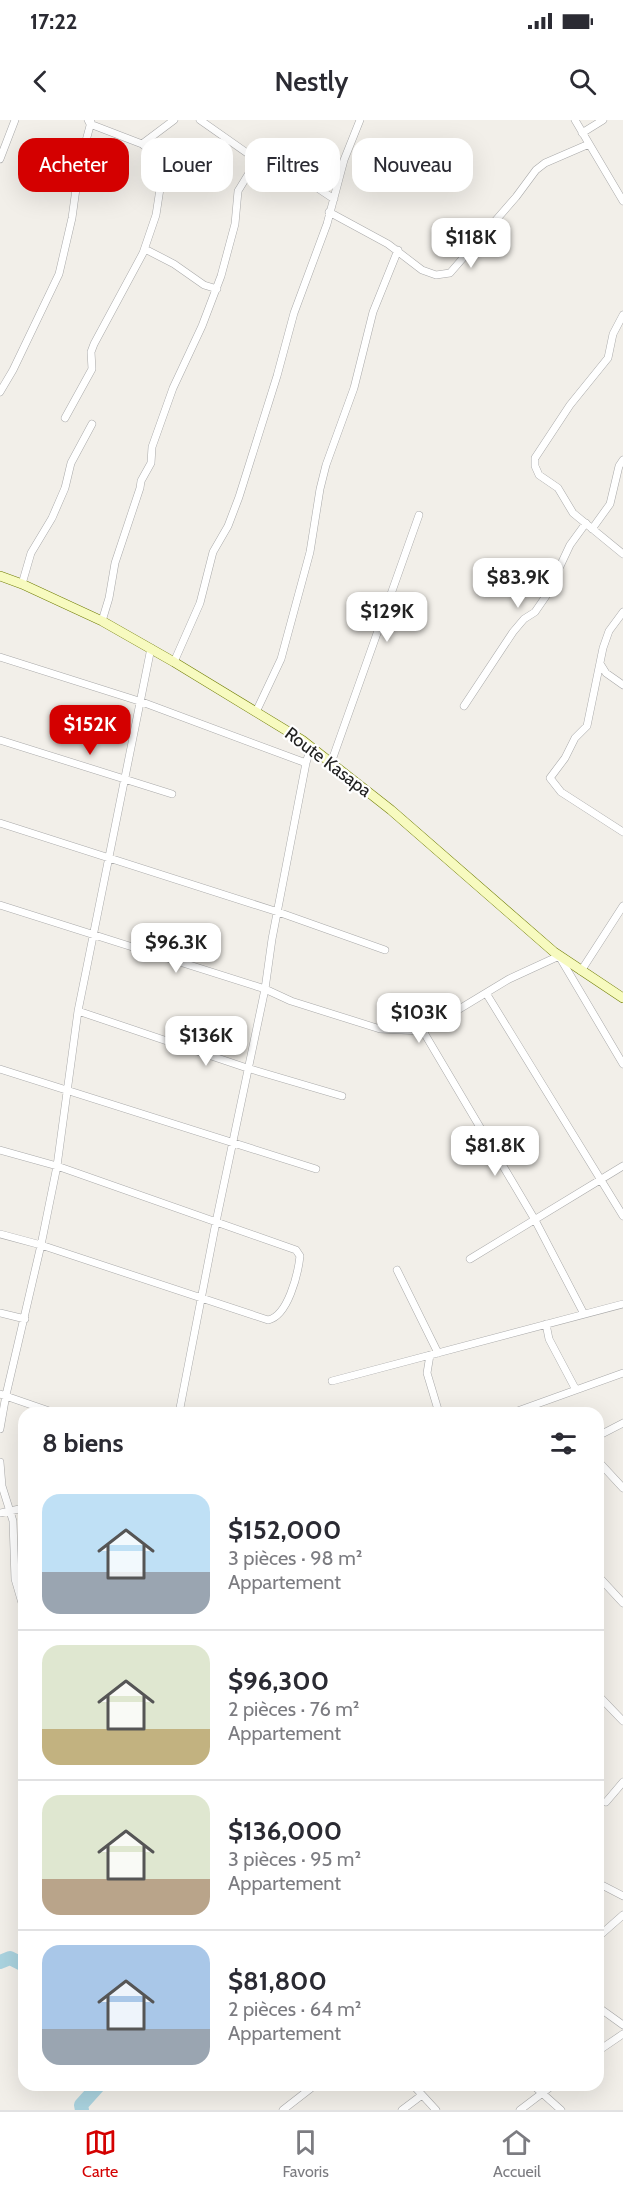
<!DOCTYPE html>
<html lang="fr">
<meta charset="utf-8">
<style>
:root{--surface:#fff;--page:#f2f2f3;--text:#2b2b33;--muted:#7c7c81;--line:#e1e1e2;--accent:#d40000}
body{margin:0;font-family:Cabin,sans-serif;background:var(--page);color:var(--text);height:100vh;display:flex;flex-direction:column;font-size:22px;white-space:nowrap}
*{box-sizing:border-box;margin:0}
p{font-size:20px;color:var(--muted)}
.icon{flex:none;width:33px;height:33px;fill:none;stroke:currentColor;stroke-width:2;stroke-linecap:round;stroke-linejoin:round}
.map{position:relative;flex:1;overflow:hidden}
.sheet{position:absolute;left:18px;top:1287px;width:586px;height:684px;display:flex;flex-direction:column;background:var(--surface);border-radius:18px;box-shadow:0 6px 24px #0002}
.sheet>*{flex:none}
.banner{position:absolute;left:18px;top:18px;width:588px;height:54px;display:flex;gap:12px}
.price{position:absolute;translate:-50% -51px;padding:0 14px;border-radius:12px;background:#fff;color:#222;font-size:20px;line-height:39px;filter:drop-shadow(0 2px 3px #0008)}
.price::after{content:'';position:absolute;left:50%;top:36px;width:18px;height:14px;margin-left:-9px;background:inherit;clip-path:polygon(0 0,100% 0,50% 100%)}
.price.on{background:var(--accent);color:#fff}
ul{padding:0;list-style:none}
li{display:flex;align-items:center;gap:18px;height:150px;padding:0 24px}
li+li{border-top:2px solid var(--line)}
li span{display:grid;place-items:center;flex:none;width:168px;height:120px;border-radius:18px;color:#555}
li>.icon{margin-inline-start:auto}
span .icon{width:72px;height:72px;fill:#fffc;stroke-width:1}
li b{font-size:26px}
h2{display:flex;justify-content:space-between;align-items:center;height:72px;padding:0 24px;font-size:26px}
.tag{padding:0 21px;border-radius:18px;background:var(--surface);box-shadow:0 6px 24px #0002;font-size:21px;line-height:54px}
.tag.on{background:var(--accent);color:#fff}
.status{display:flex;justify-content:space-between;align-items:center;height:42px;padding:0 30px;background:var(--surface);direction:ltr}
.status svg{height:16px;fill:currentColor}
header{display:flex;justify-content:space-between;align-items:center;height:78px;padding:0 24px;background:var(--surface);font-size:27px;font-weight:600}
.tab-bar{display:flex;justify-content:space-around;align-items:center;height:84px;border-top:2px solid var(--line);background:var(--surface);font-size:16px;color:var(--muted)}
.tab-bar a{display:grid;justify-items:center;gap:3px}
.tab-bar .on{color:var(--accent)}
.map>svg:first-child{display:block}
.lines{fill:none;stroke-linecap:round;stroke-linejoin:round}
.river{stroke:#aad3df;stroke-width:14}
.minor-casing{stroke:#a9a9a9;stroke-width:8}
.secondary-casing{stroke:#707d05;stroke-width:10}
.minor{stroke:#fff;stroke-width:7}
.secondary{stroke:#f7fabf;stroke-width:9}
.labels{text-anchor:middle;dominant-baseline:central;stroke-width:4.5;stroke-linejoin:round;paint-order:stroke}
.street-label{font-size:18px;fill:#222;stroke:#fff}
</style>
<div class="status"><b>17:22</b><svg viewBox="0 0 49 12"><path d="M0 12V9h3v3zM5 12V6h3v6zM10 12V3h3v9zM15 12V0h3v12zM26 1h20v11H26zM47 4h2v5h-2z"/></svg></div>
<header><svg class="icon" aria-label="back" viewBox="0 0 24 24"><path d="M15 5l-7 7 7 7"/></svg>Nestly<svg class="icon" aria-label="search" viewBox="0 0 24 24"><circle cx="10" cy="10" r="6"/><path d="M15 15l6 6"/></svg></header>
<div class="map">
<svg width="623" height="1990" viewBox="0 0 623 1990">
<rect width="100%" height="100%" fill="#f2efe9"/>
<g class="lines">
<path class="river" d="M0 1842 10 1838 24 1845
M82 1990 81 1985 99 1965"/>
<defs>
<path id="minor" d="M200 0 257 40 283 49 310 63 334 79
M575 0 623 81
M582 13 603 0
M142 24 174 0
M0 39 15 0
M329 92 388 124 422 150 436 155 450 153 516 77 536 50 545 43 589 24
M145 129 174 144 204 165 217 169
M623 195 613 214 608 238 570 285 535 338V346L539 355 558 368 573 393 623 434
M0 272 13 250 59 154 72 98 79 47 91 2
M65 298 92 249 91 232 94 224 143 133 156 95 163 49 160 38 142 24 90 4 88 0
M592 409 610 384 619 346 623 340
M22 464 31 433 52 398 65 368 71 343 92 304
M623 492 609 511 603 528 587 606 575 618 565 638 550 658 561 672 623 712
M102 501 109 478 115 443 140 368 141 361 151 343 152 327 173 268 202 206 221 156 235 104 238 71 257 40
M0 537 142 582 306 643
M174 542 200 483 213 432 228 406 239 377 277 256 294 193 327 104 344 40 360 0
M601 545 606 553 623 565
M464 586 513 512 524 499 535 492 546 476 570 425 586 403
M256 592 281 539 310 432 320 369 326 345 354 268 373 192 398 130
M0 620 172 674
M331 643 419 395
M0 703 278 792 385 830
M0 785 265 869 291 881 380 909 423 911 509 859 559 836 623 944
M581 851 623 786
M486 873 623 1096
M78 891 247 948 342 976
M423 911 535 1100 584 1194
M0 949 316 1049
M0 1030 57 1046 296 1130 300 1136C298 1154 288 1196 268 1200L41 1125 0 1114
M470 1139 623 1046
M397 1150 438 1233
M0 1193 25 1199
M546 1204 549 1219 576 1270
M430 1235 427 1253 439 1293
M332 1261 623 1184
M0 1274 55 1293
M179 1293 216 1102 265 869 272 819 306 643 311 627
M512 1293 623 1253
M0 1309 6 1275 41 1125 57 1046 78 891 151 528
M598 1316 623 1303
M598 1341 623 1368
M0 1342 2 1366 13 1401 15 1459 24 1490
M0 1393 24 1388
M598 1456 623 1483
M598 1575 623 1601
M606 1682 623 1662
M598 1763 623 1776
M598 1817 623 1795
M598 1887 623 1905
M598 1931 623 1914
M413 1965 436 1990
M533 1965 561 1990
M283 1990 315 1965
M402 1990 422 1975
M520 1990 553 1965"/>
<path id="secondary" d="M0 456 22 464 102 501 174 542 302 620 391 690 554 832 623 878"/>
</defs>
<use href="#minor" class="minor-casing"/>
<use href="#secondary" class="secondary-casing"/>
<use href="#minor" class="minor"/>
<use href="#secondary" class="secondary"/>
</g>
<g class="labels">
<g class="street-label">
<text transform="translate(328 642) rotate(37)">Route Kasapa</text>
</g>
</g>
</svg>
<b class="price" style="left:471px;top:149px">$118K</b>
<b class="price" style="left:518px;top:489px">$83.9K</b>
<b class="price" style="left:387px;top:523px">$129K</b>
<b class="price on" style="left:90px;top:636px">$152K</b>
<b class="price" style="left:176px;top:854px">$96.3K</b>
<b class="price" style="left:419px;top:924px">$103K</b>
<b class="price" style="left:206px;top:947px">$136K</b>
<b class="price" style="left:495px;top:1057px">$81.8K</b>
<div class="banner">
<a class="tag on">Acheter</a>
<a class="tag">Louer</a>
<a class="tag">Filtres</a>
<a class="tag">Nouveau</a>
</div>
<section class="sheet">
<h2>8 biens<svg class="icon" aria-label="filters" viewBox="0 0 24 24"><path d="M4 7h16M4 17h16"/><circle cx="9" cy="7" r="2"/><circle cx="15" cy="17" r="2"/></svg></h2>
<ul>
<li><span style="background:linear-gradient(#bfe0f5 65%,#9aa5b1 0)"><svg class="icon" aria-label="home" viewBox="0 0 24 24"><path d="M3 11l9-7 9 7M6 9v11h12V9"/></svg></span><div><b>$152,000</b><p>3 pièces · 98 m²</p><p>Appartement</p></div></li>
<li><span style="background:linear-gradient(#dfe7d0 70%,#c2b280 0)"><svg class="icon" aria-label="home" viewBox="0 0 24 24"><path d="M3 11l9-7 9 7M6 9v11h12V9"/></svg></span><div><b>$96,300</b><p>2 pièces · 76 m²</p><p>Appartement</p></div></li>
<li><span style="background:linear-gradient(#dfe7d0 70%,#b9a48a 0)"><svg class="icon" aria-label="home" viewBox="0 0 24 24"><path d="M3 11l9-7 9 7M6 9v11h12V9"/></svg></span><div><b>$136,000</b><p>3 pièces · 95 m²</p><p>Appartement</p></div></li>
<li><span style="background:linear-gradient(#a9c7e8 70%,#9aa5b1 0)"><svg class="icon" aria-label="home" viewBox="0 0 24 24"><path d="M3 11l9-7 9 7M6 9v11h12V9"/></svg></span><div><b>$81,800</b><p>2 pièces · 64 m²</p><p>Appartement</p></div></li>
</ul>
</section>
</div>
<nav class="tab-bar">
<a class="on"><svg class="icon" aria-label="map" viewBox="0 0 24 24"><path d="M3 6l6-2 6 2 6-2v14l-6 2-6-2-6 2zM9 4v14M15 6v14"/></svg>Carte</a>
<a><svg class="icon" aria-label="saved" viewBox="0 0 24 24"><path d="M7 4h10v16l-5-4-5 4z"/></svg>Favoris</a>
<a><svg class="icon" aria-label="home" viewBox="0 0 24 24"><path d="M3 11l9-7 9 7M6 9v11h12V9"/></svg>Accueil</a>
</nav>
